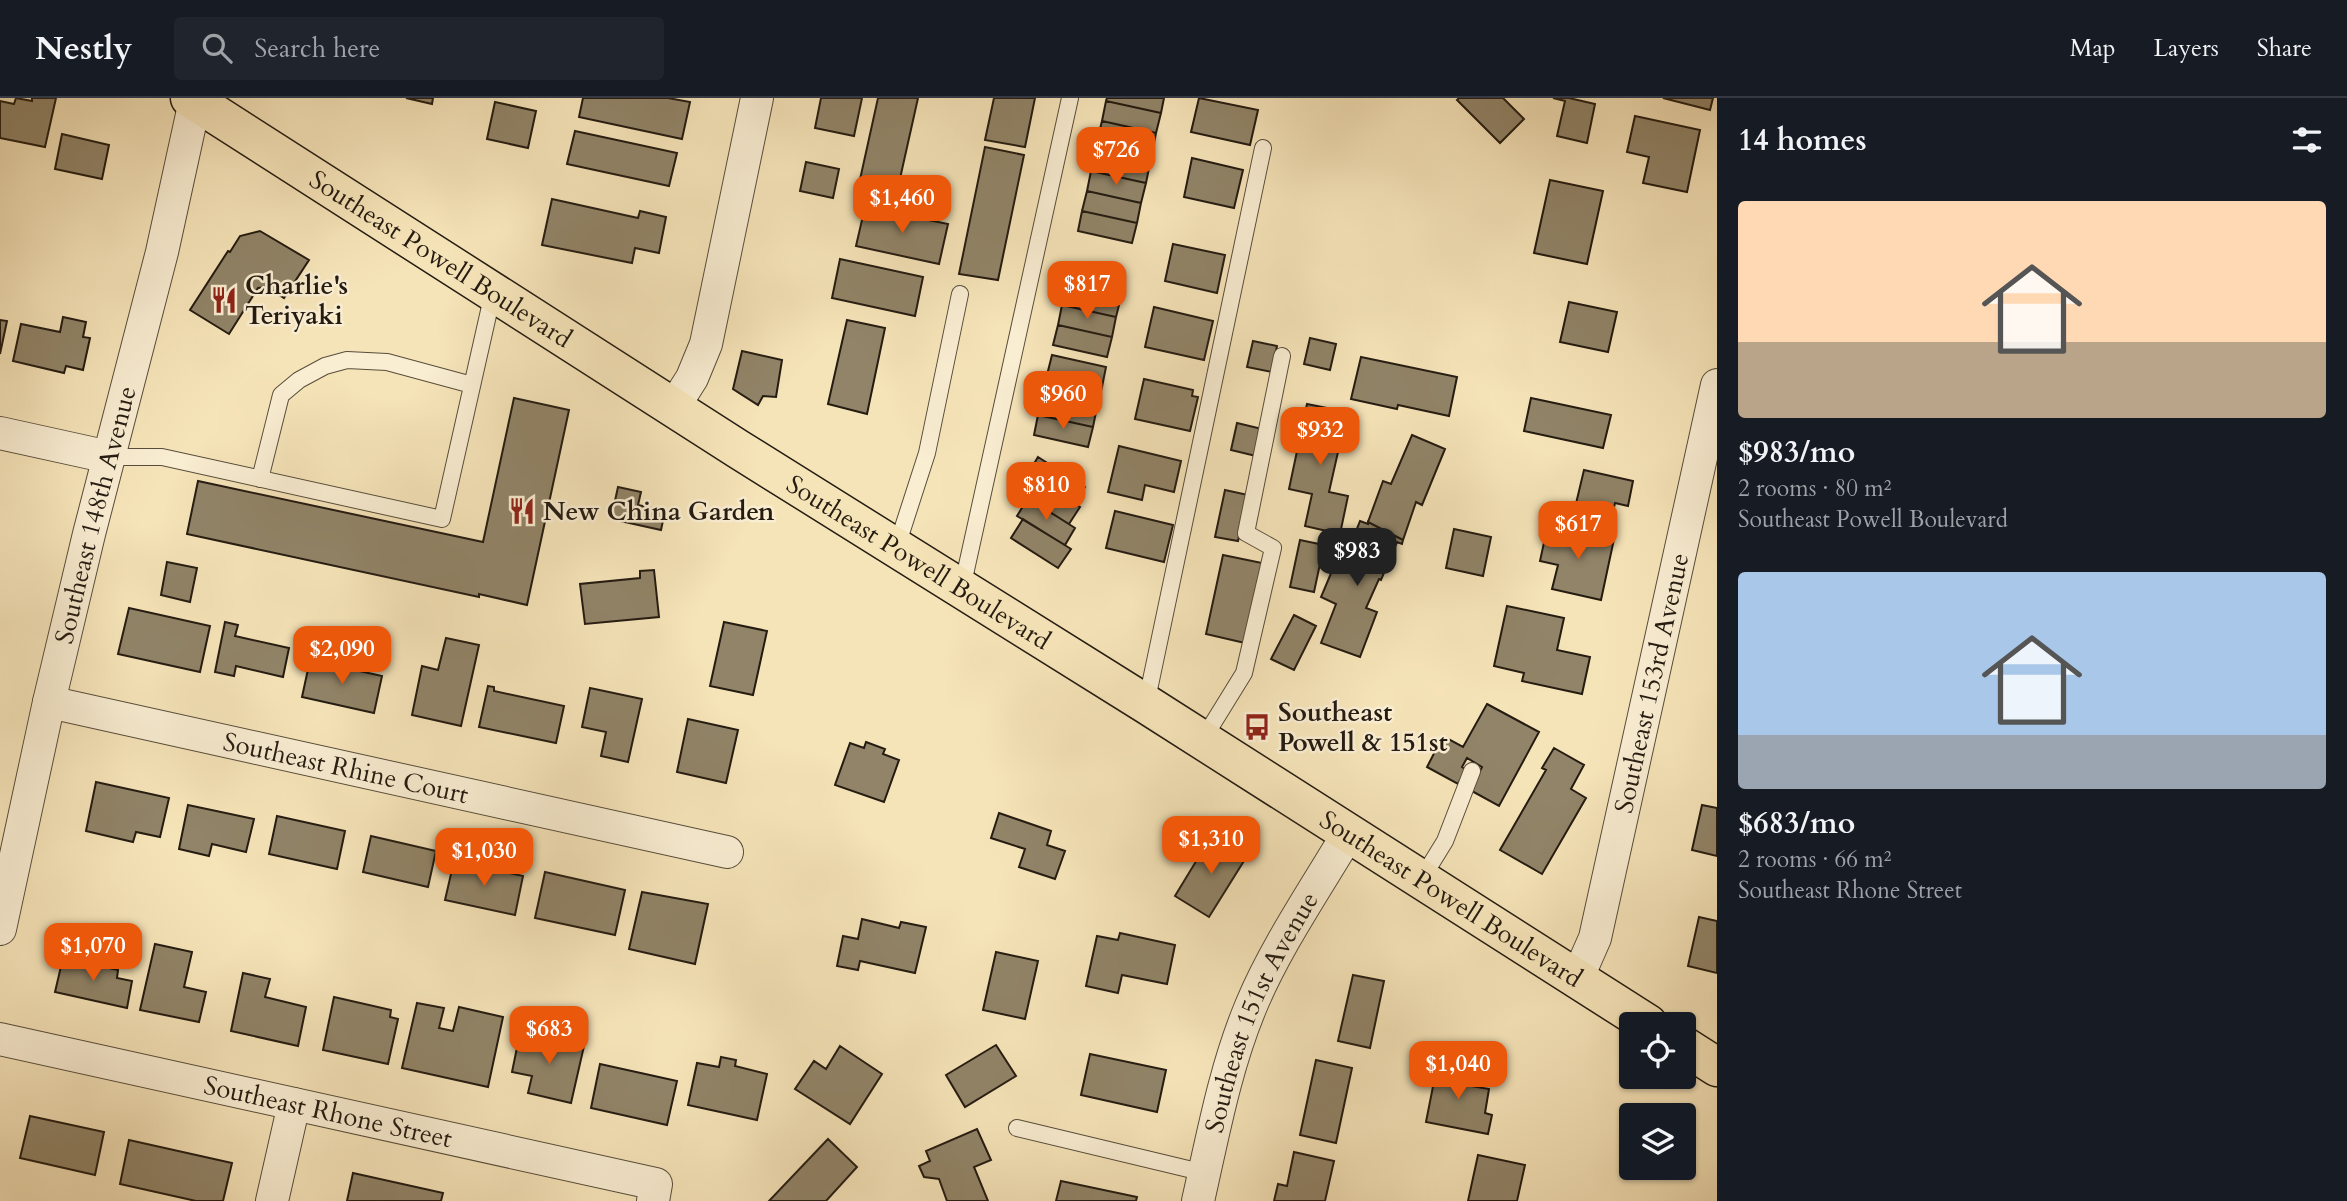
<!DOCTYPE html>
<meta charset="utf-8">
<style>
:root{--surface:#171b24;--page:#20242c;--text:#f1f3f6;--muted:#9ea1a6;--line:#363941;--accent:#ea580c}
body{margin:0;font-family:Cardo,serif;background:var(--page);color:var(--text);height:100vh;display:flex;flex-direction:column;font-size:26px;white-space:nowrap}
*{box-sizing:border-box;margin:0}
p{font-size:23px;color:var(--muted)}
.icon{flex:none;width:38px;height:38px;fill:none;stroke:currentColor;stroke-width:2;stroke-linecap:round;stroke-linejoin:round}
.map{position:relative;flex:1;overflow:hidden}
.panel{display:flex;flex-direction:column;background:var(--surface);width:630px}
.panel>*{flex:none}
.buttons{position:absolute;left:1619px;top:914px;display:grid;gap:14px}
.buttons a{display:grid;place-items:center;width:77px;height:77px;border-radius:7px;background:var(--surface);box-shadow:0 2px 5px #0004;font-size:35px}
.price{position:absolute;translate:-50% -60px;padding:0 16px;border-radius:14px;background:var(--accent);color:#fff;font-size:23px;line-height:46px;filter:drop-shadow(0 2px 4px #0008)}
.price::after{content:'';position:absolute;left:50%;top:42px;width:21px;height:16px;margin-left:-10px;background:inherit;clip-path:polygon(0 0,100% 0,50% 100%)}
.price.current{background:#222;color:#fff}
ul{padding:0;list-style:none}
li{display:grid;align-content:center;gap:14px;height:371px;padding:0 21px}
li span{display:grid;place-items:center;height:217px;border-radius:7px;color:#555}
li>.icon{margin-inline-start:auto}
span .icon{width:126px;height:126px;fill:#fffc;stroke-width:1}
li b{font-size:30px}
h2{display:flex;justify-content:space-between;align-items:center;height:84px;padding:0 21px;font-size:30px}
header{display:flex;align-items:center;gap:42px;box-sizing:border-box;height:98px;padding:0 35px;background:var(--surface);border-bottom:2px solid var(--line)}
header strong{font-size:33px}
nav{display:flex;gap:38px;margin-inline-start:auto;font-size:24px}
.search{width:490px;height:63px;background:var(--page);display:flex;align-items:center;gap:18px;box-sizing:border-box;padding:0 24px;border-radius:7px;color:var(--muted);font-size:26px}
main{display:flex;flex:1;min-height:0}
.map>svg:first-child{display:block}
.building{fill:#918468;stroke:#241b11;stroke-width:2}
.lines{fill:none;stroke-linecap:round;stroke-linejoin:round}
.service-casing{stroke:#584d3b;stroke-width:18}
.minor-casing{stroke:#584d3b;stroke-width:34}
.primary-casing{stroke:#241b11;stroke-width:41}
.service{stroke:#f9edd2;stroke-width:16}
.minor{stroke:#f9edd2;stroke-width:32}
.primary{stroke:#f6e4b9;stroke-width:38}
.labels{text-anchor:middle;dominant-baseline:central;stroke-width:5;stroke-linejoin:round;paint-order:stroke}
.street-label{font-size:26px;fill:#241b11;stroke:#f9edd2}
.poi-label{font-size:26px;font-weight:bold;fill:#241b11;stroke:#f9edd2;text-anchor:start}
</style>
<header>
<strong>Nestly</strong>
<div class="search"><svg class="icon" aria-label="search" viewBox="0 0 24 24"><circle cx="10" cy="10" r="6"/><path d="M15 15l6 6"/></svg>Search here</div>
<nav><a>Map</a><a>Layers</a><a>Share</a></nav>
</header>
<main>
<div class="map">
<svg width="1717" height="1103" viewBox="0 0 1717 1103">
<rect width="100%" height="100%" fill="#f6e4b9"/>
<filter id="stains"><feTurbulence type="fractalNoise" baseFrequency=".00286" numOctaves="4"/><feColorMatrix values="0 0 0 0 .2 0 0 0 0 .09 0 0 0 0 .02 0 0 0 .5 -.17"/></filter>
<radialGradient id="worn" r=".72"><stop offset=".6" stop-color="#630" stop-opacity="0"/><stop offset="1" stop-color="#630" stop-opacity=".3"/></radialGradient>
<path class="building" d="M16 0 32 3V0H56L45 49 0 40V3L14 6Z
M406 0H433L432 6Z
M583 0H668L690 4 682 41 579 19Z
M821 0H862L854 38 815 30Z
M878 0H918L897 94 859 86Z
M994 0H1035L1025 49 985 42Z
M1107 0H1164L1161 15 1106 3Z
M1199 0 1258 12 1250 47 1191 34Z
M1459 0H1503L1524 21 1500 45 1457 2Z
M1553 0H1569L1595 6 1587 45 1557 38 1565 3Z
M1663 0H1713L1710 12Z
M1106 3 1161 15 1156 35 1102 23Z
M495 4 536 13 528 50 487 41Z
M1635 18 1700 32 1687 94 1643 85 1649 59 1627 54Z
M1102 23 1156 35 1152 55 1097 43Z
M575 33 677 55 669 88 567 66Z
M62 36 109 47 102 81 55 71Z
M985 49 1024 57 998 182 959 176Z
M1095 54 1150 65 1146 85 1091 73Z
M1192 60 1243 72 1234 110 1184 99Z
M806 64 839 71 833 100 800 93Z
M1091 73 1146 85 1141 105 1087 93Z
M1550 82 1603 93 1587 166 1534 155Z
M1087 93 1141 105 1137 125 1082 113Z
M552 101 638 120 640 113 666 119 659 155 635 150 632 165 542 147Z
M865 109 948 126 939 166 856 148Z
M1082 113 1137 125 1132 145 1078 133Z
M260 133 309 162 284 200 267 189 258 190 229 236 190 212 228 153 230 154 240 138Z
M1173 146 1225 157 1217 195 1165 183Z
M840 161 923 179 915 218 832 200Z
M1071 167 1125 179 1121 199 1066 187Z
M1066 187 1121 199 1116 219 1062 207Z
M1569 204 1617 214 1608 254 1560 244Z
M1062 207 1116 219 1112 239 1058 227Z
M1154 209 1213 223 1204 262 1145 249Z
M63 219 86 224 83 239 90 240 83 272 66 268 64 275 13 263 21 226 60 234Z
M0 222 7 223 0 256Z
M847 222 885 230 867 316 828 306Z
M1058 227 1112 239 1107 259 1053 247Z
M1310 240 1336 246 1330 272 1304 266Z
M1253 243 1277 248 1272 274 1247 269Z
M742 253 782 262 776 299 763 298 758 307 733 291Z
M1052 257 1106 269 1102 289 1047 277Z
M1361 259 1457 279 1449 318 1398 307 1397 311 1351 301Z
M1047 277 1102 289 1097 309 1043 297Z
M1144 281 1193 292 1192 298 1198 299 1190 333 1135 321Z
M1043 297 1097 309 1093 329 1038 317Z
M514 300 569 312 527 507 479 496V499L187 436 198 383 483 444Z
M1531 300 1611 317 1603 350 1524 333Z
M1307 306 1347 314 1329 394 1348 398 1340 436 1305 428 1312 396 1289 391Z
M1038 317 1093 329 1088 349 1034 337Z
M1237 325 1262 331 1256 358 1231 352Z
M1412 337 1445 351 1422 407 1416 404 1403 442 1368 424 1383 383 1391 386Z
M1119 348 1181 363 1174 394 1145 387 1142 402 1108 394Z
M1038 359 1085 389 1074 406 1028 376Z
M1584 372 1633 383 1628 408 1615 405 1611 422 1574 414Z
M1033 379 1080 409 1069 426 1022 397Z
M618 389 641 394 638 407 665 413 661 432 611 421Z
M1225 392 1248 397 1238 443 1215 439Z
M1028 400 1075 430 1065 447 1017 418Z
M1115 413 1173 427 1164 464 1106 450Z
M1023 421 1071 451 1058 470 1011 440Z
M1360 423 1368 426V424L1403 442 1402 446 1397 444 1381 482 1379 481 1366 510 1377 514 1360 559 1321 545 1336 506 1321 499 1337 461 1344 464Z
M1548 426 1614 441 1601 502 1552 491 1558 467 1540 463Z
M1454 431 1491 439 1483 478 1446 470Z
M1300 442 1324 447 1314 494 1290 489Z
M1223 457 1262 465 1245 545 1206 536Z
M167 464 197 470 190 504 161 497Z
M654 472 659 519 585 526 580 486 640 480V473Z
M1507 508 1564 520 1557 552 1590 559 1582 596 1522 583 1524 575 1494 568Z
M129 510 210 528 200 574 118 556Z
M1294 517 1316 528 1294 572 1271 561Z
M225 524 238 527 235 538 289 550 283 579 236 568 234 578 215 574Z
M724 524 767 533 753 597 710 588Z
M446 540 479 547 461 628 412 617 422 568 438 572Z
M310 562 382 578 374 615 302 599Z
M488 588 494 589V593L564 608 556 645 479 629Z
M590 590 642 601 628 664 601 658 606 634 582 629Z
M1487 606 1539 634 1499 708 1470 692 1482 669 1467 660 1462 669 1466 672 1458 686 1427 669 1443 638 1463 649Z
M688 621 738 632 726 685 677 674Z
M866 644 885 651 883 656 899 662 884 704 835 687 850 645 864 650Z
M1554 650 1584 667 1571 691 1586 700 1542 776 1500 752 1546 672 1542 670Z
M96 684 169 700 160 739 136 734 133 744 86 733Z
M188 707 254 721 246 754 212 746 209 758 179 751Z
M1702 707 1717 710V758L1692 752Z
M999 715 1051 733 1047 747 1065 753 1055 781 1019 769 1025 751 991 740Z
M277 718 345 733 337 771 269 756Z
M1212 737 1247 758 1209 819 1175 798Z
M371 738 436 753 428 789 363 774Z
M454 763 523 778 515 817 445 802Z
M545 774 625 792 615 837 535 820Z
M642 794 708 806 695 866 629 851Z
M1699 819 1717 823V875L1688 868Z
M862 821 899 830 901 824 926 829 915 875 860 863 858 872 837 868 843 838 858 841Z
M1120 835 1175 847 1167 886 1122 877 1118 895 1086 888 1097 838 1118 842Z
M155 846 192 854 184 889 206 894 199 924 140 912Z
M996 854 1038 863 1025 921 983 912Z
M63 860 118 872 117 880 132 883 127 910 55 894Z
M243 875 270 881 265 899 306 909 298 948 231 933Z
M1353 877 1384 883 1370 950 1338 943Z
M334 899 391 912 390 919 398 921 388 966 323 952Z
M417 905 444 910 439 930 453 933 459 909 503 919 488 989 402 970Z
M520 935 584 948 571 1005 528 995 532 978 512 974Z
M996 947 1016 978 965 1009 946 977Z
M840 948 882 976 850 1026 795 991 814 963 826 971Z
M1090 956 1166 972 1157 1014 1081 997Z
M721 959 736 962 735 968 767 976 757 1022 688 1007 697 965 719 969Z
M1316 962 1352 970 1336 1045 1300 1037Z
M1438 963 1469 969 1465 987 1489 991 1485 1015 1492 1017 1488 1036 1426 1024Z
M600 966 677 983 667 1027 591 1010Z
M30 1018 104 1034 95 1077 20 1060Z
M977 1031 991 1062 974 1069 988 1103H947L939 1081 924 1079 919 1068 930 1063 926 1053Z
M828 1041 857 1069 826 1103H769Z
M129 1042 232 1065 223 1103H196L120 1086Z
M1294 1054 1334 1063 1325 1103H1274L1278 1086 1287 1088Z
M1478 1057 1525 1067 1517 1103H1468Z
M353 1075 443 1095 441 1103H347Z
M1061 1083 1137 1099 1136 1103H1056Z"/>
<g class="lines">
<defs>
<path id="service" d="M109 359H162L442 421 493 195
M260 381 281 297 299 282 325 268 347 262 387 264 472 287
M896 451 927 355 960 196
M962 490 1070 0
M1146 606 1263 50
M1202 643 1244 575 1273 450 1246 435 1282 258
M1421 782 1445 743 1472 673
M1017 1030 1205 1075"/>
<g id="minor">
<path d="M673 310 692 280 706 246 757 0"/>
<path d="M0 335 109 359"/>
<path id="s1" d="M49 604 727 754"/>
<path id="s2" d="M0 831 49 604 89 436 162 154 195 3"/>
<path id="s3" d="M1577 881 1595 840 1717 287"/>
<path id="s4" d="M0 941 656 1086 653 1103"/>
<path d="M272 1103 294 1006"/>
<path id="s5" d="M1198 1103C1213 1037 1225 970 1251 908 1275 850 1316 790 1348 736"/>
</g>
<g id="primary">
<path id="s6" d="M190 0 738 351 1146 606 1648 926"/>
<path d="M1684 948 1717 969"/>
</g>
</defs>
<use href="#service" class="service-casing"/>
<use href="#minor" class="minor-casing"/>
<use href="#primary" class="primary-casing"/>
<use href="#service" class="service"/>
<use href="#minor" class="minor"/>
<use href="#primary" class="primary"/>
</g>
<defs>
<symbol id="restaurant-bare" viewBox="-9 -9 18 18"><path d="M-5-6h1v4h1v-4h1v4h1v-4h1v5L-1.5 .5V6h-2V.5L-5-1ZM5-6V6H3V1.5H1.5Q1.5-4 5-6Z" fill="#8f2418" stroke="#f9edd2" stroke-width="2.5" paint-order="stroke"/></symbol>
<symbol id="bus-bare" viewBox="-9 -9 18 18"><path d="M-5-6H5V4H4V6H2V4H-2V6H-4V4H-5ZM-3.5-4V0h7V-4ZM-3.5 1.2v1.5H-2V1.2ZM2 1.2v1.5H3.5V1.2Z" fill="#8f2418" stroke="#f9edd2" stroke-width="2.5" paint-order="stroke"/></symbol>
</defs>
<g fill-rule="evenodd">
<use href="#restaurant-bare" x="205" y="183" width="38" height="38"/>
<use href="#restaurant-bare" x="503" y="394" width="38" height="38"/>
<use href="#bus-bare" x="1238" y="610" width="38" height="38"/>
</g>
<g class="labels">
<g class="street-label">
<text stroke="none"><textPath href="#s6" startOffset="298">Southeast Powell Boulevard</textPath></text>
<text stroke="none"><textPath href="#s2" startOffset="425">Southeast 148th Avenue</textPath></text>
<text stroke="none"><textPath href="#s6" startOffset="864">Southeast Powell Boulevard</textPath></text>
<text stroke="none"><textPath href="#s3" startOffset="306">Southeast 153rd Avenue</textPath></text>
<text stroke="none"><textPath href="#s1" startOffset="304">Southeast Rhine Court</textPath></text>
<text stroke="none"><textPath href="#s6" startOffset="1494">Southeast Powell Boulevard</textPath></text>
<text stroke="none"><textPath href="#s5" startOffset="200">Southeast 151st Avenue</textPath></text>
<text stroke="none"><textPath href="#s4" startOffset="336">Southeast Rhone Street</textPath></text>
</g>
<g class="poi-label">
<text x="245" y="187">Charlie's<tspan x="245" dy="30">Teriyaki</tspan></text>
<text x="543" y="413">New China Garden</text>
<text x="1278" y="614">Southeast<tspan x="1278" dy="30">Powell &amp; 151st</tspan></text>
</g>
</g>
<rect width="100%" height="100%" filter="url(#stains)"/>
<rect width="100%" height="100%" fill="url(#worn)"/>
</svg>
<div class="buttons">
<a><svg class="icon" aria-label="locate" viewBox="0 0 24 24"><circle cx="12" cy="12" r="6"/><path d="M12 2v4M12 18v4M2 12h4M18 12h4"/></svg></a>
<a><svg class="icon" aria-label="layers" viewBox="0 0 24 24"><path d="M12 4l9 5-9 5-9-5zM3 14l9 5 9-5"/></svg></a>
</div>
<b class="price" style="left:1116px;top:89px">$726</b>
<b class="price" style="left:902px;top:137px">$1,460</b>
<b class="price" style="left:1087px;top:223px">$817</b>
<b class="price" style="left:1063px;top:333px">$960</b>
<b class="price" style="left:1320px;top:369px">$932</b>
<b class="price" style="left:1046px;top:424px">$810</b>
<b class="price" style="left:1578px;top:463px">$617</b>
<b class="price current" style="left:1357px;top:490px">$983</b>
<b class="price" style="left:342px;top:588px">$2,090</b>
<b class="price" style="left:1211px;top:778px">$1,310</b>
<b class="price" style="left:484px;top:790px">$1,030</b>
<b class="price" style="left:93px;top:885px">$1,070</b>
<b class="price" style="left:549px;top:968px">$683</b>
<b class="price" style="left:1458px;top:1003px">$1,040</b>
</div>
<section class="panel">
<h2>14 homes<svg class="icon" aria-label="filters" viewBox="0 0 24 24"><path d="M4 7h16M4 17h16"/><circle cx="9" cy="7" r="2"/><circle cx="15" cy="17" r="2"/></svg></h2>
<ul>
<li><span style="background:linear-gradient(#ffd9b3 65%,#b9a48a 0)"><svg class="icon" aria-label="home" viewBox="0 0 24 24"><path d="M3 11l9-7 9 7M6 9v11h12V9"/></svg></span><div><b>$983/mo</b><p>2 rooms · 80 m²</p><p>Southeast Powell Boulevard</p></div></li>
<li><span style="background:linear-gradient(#a9c7e8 75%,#9aa5b1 0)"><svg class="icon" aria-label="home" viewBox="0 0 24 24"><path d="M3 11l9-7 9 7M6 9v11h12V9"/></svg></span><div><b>$683/mo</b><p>2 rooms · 66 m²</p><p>Southeast Rhone Street</p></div></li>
</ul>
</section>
</main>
